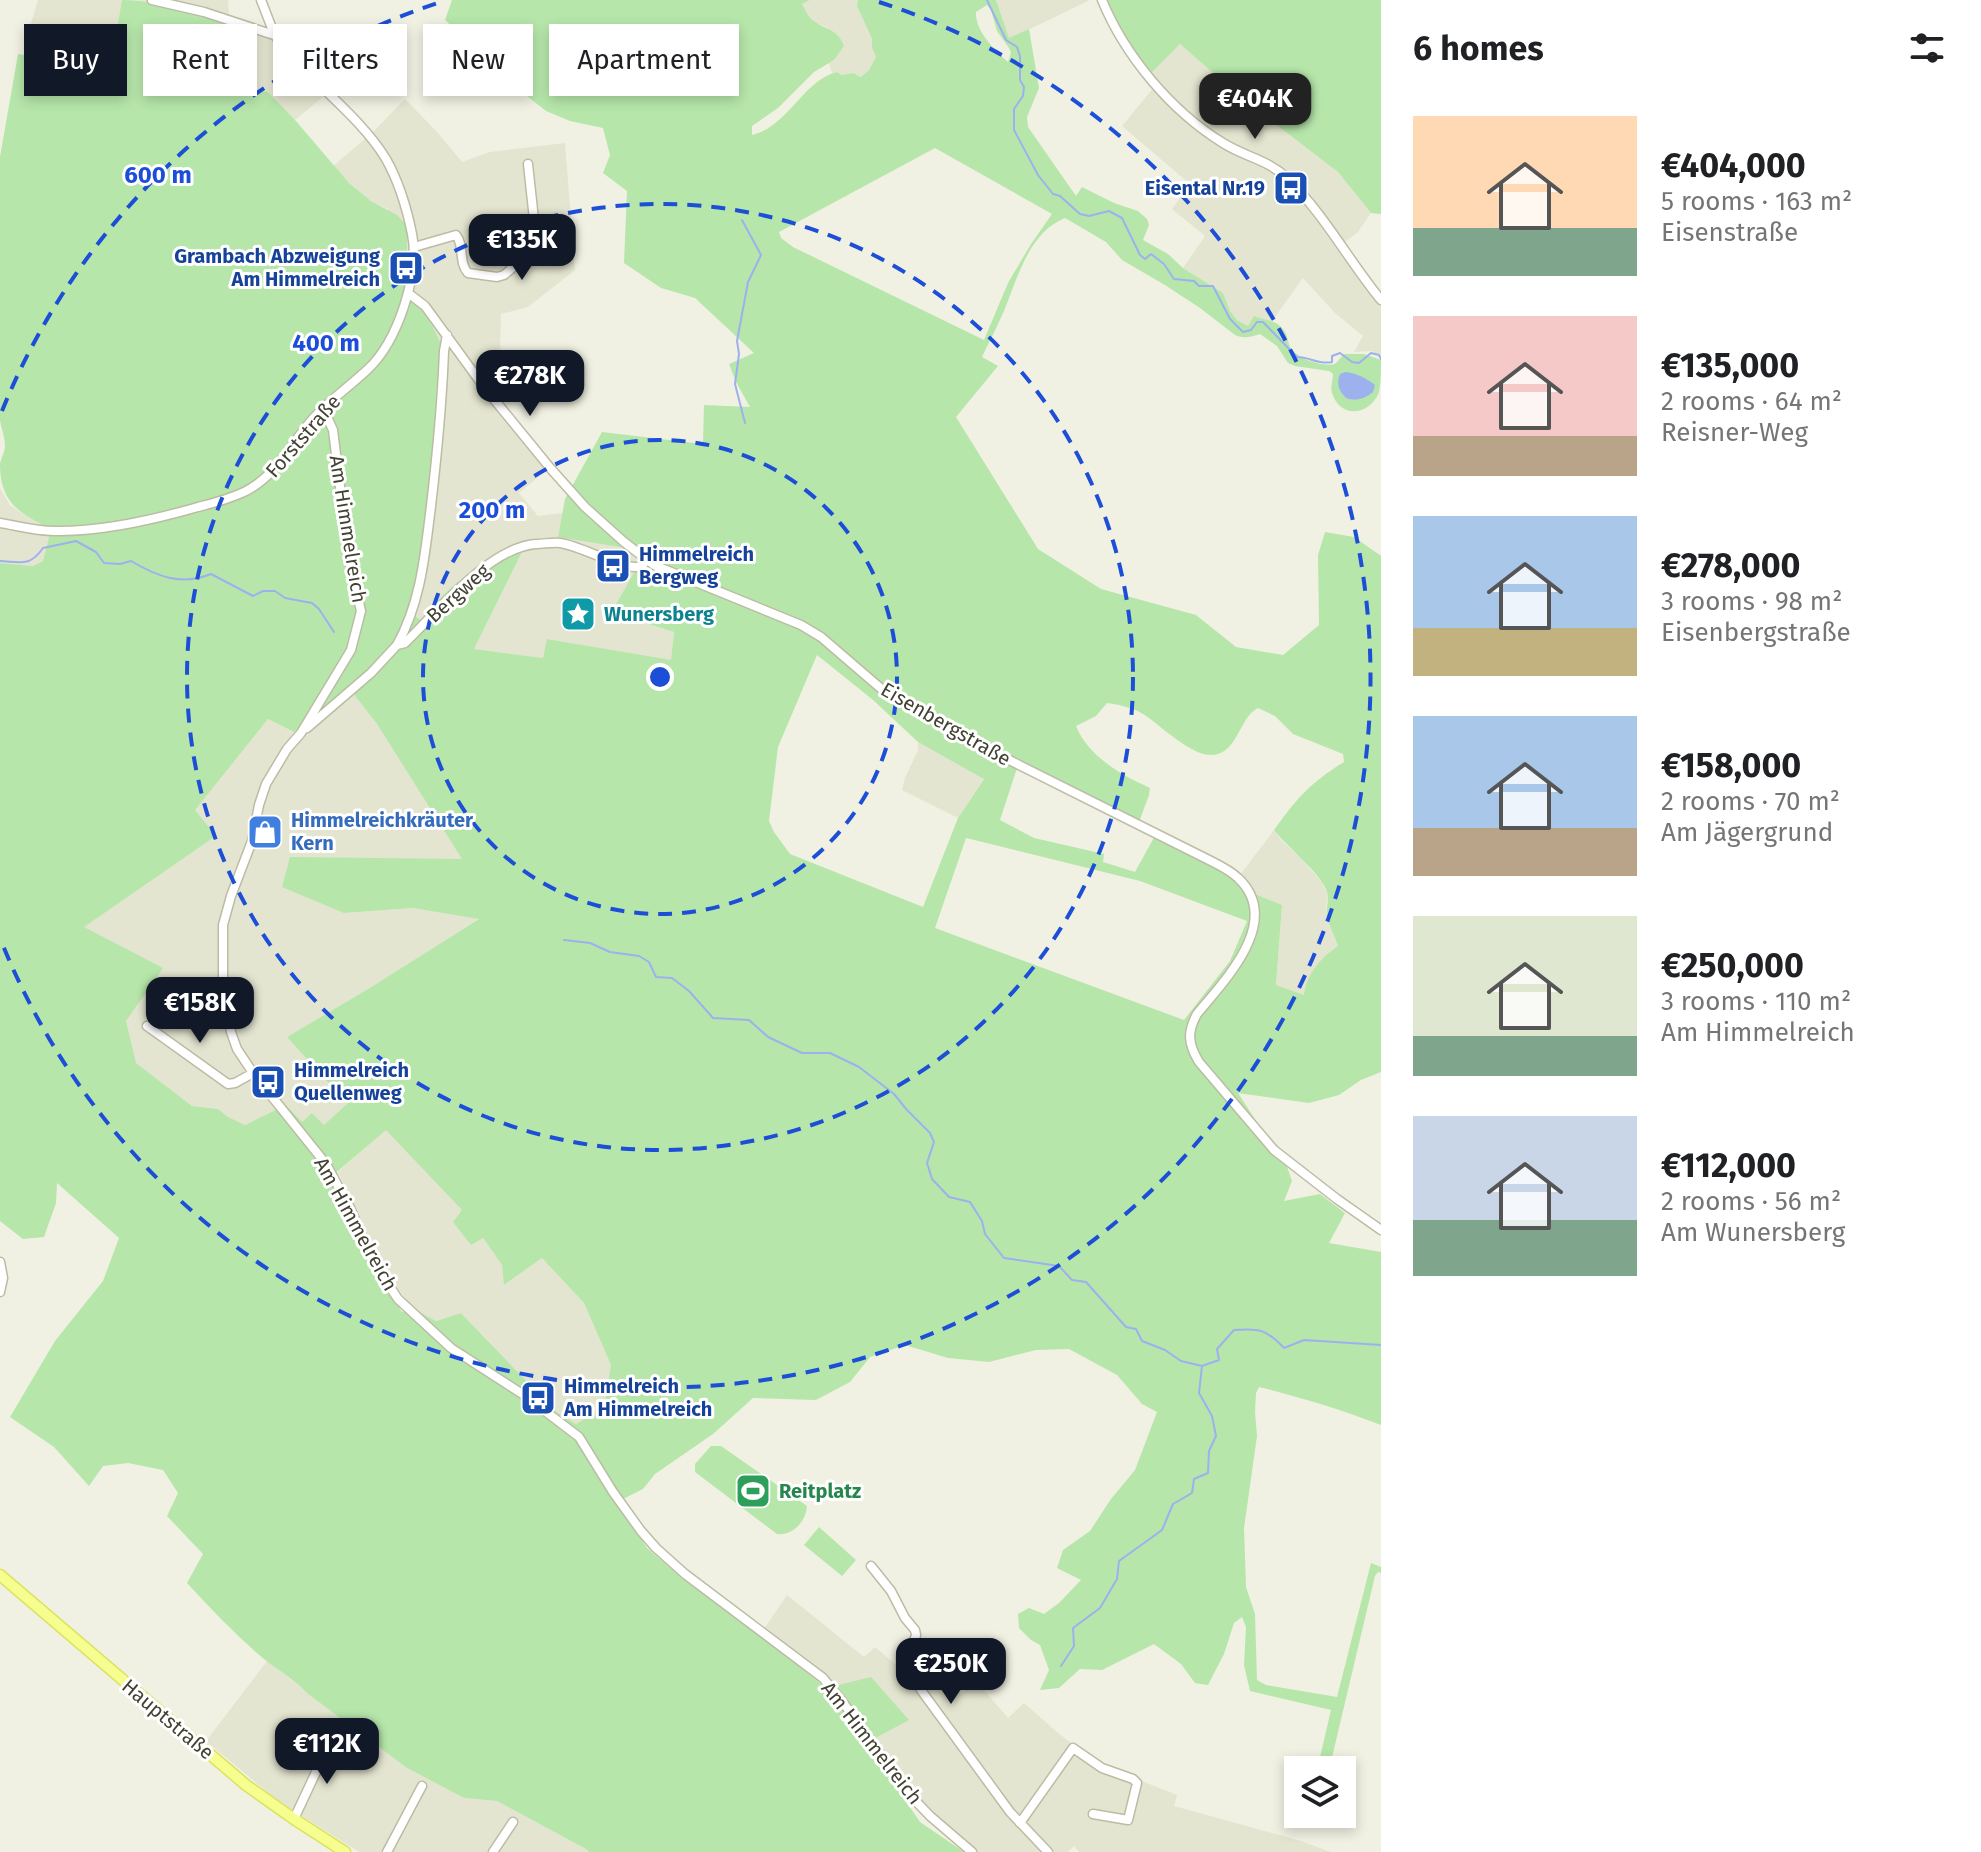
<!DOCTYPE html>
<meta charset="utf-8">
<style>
:root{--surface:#fff;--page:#f6f6f6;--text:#202124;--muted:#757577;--accent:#111827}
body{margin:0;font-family:"Fira Sans",sans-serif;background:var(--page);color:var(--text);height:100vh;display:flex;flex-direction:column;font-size:30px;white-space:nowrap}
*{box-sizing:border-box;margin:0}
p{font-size:26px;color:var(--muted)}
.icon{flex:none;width:44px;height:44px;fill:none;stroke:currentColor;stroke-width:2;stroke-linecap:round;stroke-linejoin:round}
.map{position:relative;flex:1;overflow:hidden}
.side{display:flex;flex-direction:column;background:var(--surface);width:600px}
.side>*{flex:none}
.banner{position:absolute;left:24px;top:24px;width:760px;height:72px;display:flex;gap:16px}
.controls{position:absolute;left:1284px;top:1756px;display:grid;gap:16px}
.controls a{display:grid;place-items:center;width:72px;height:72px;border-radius:0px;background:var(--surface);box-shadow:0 4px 12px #0003;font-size:40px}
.price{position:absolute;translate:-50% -68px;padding:0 18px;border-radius:16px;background:var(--accent);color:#fff;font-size:26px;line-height:52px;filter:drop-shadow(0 2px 4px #0008)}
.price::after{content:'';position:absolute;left:50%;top:48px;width:24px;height:18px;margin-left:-12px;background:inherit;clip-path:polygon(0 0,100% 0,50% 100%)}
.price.current{background:#222;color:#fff}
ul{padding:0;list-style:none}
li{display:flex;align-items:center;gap:24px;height:200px;padding:0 32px}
li span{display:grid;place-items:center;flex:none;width:224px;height:160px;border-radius:0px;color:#555}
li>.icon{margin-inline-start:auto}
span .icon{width:96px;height:96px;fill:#fffc;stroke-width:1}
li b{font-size:34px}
h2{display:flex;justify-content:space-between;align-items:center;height:96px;padding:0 32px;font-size:34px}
.chip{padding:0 28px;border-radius:0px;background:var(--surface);box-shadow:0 4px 12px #0003;font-size:28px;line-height:72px}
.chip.current{background:var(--accent);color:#fff}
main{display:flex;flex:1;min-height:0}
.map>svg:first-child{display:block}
.residential{fill:#e4e5d0}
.green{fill:#b6e6aa;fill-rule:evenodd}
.water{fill:#9db1ef}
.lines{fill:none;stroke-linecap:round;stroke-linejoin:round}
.stream{stroke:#9db1ef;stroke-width:2}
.minor-casing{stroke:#bcbca5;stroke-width:11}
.major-casing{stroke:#dce25f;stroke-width:13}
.minor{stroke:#fff;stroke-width:8}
.major{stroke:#f6fe8f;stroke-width:10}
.ring{fill:none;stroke:#1d4ed8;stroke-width:4;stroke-dasharray:14 10}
.labels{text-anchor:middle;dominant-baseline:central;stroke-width:6;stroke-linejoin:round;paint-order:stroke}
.transit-label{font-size:20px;font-weight:bold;fill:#164399;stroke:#fff;text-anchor:start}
.street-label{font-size:20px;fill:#424233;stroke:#fff}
.culture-label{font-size:20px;font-weight:bold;fill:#0d838f;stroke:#fff;text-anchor:start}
.shop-label{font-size:20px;font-weight:bold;fill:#366cbe;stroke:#fff;text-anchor:start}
.leisure-label{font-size:20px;font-weight:bold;fill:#27864d;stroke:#fff;text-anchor:start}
.centre{fill:#1d4ed8;stroke:#fff;stroke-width:4}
.ring-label{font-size:24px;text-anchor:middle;font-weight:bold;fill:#1d4ed8;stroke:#fff;stroke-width:6;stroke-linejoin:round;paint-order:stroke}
</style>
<main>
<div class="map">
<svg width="1381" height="1852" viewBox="0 0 1381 1852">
<rect width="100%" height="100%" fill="#f0f1e2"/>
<path class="residential" d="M38 0H122L117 28 72 24 66 51 25 44Z
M137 0H228L229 17 276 30 293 52 330 91 295 120 268 92 214 82 163 5Z
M810 0H858L857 6 872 39V48L876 58 874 64 865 75 861 77 853 73 843 75 837 72 832 73 829 63 835 60 827 27 816 23 808 16 802 4Z
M996 0H1090L1009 39Z
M1180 44 1244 100 1338 172 1371 213 1358 232 1338 247 1381 304V357L1372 351 1354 352 1363 336 1334 312 1303 278 1272 321 1255 317 1248 326 1237 320 1230 311 1223 293 1183 268 1205 236 1172 209 1190 184 1122 126 1154 87 1146 77Z
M405 99 437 132 462 162 490 152 565 143 575 270 528 307 501 314 500 354 505 369 480 385 548 469 519 493 538 516 563 513 558 536 638 550 644 555 620 615 674 632 671 661 548 639 543 658 474 649 524 548 456 583 438 601 421 621 414 615 432 461 440 352 438 335 410 295 388 209 371 201 349 183 333 166 371 134Z
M0 488 10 505 29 518 52 528 43 561 33 566 0 563Z
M348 687 377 724 463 860 291 858 344 913 413 908 480 918 368 989 287 1037 347 1105 324 1126 302 1123 286 1105 245 1125 228 1117 218 1109 192 1106 135 1063 126 1021 83 927 215 837 194 810 268 719 294 732Z
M918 742 984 778 958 818 902 790 905 778 918 750Z
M1274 830 1282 841 1302 859 1322 883 1327 893 1326 912 1329 926 1339 946 1330 951 1304 995 1276 986 1282 905 1255 894 1240 875Z
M386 1129 463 1210 502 1265 505 1285 542 1258 584 1303 611 1365 604 1407 576 1424 555 1411 461 1313 436 1321 414 1309 385 1272 363 1234 356 1209 338 1172Z
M787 1595 864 1657 875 1647 908 1675 918 1690 943 1674 961 1694 977 1682 1008 1718 1024 1703 1058 1733 1099 1764 1177 1795 1174 1806 1301 1841 1331 1852H1079L1074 1846 1068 1852H978L932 1814 911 1791 834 1685 817 1668 764 1629Z
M267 1661 407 1768 464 1798 497 1801 586 1849 589 1852H359L277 1800 206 1741Z"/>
<path class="green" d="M122 0C158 0 192 14 227 24L214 82 268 92 295 120 349 183 371 201 397 215 407 226V285C415 306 433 321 440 342L432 461 414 615 422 621 438 600 456 583 525 546 474 649 543 658 547 639 671 660 674 632 620 615 614 608 644 555 638 550 558 537 565 499 602 432 703 444 704 405 750 407 736 382 729 364 754 353 695 298 661 288 624 263 627 191 603 173 610 155 603 128 570 121 546 111 523 93 445 20 452 0H810L802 4C806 11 808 17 814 21 826 30 838 29 844 46L834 60 814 72 778 108 752 126V135C789 126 802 81 837 72L842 75 853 73 861 77 869 70 876 57 872 48V39L857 6 858 0H996L1009 38 1029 29 1039 88 1027 117 1028 127 1076 196 1082 187 1114 203 1138 211 1147 219 1149 225 1143 240 1168 254 1183 268 1223 293 1230 311 1237 320 1248 326 1254 316C1264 320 1277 320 1283 329 1287 334 1288 341 1290 347 1297 359 1322 367 1335 364L1344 354H1364L1381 360C1381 370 1381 382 1379 392 1370 416 1340 419 1332 393 1330 387 1333 381 1333 374L1329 371 1295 366 1288 363 1277 346 1260 334C1251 337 1244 339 1235 335L1200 308 1165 285 1122 260 1106 242 1065 218C1029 232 1017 279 1004 311 997 327 989 342 982 357L998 366 956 417 1038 549 1101 589 1196 615 1236 647 1283 655 1319 625 1318 555 1325 532 1354 537 1381 556V1072L1361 1080 1339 1095 1309 1103 1238 1093 1264 1133 1289 1157 1286 1164 1292 1181 1284 1201 1320 1194 1345 1213 1329 1243 1381 1252V1425C1342 1410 1300 1397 1259 1387L1256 1393 1255 1412 1257 1436 1244 1528 1246 1587 1255 1614 1257 1680 1266 1685 1337 1697 1371 1563 1381 1567V1573L1378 1572 1375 1576 1329 1770H1317L1331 1710 1250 1691 1244 1665 1246 1627 1242 1617 1234 1623 1224 1654 1208 1685 1195 1683 1181 1664 1154 1644 1102 1670 1080 1669 1059 1688 1040 1690 1049 1670 1040 1645 1031 1640 1019 1628 1018 1614 1029 1608 1044 1614 1059 1603 1081 1580 1057 1568 1063 1550 1090 1531 1111 1499 1135 1470 1157 1412 1142 1404 1117 1375 1069 1349 1036 1350 989 1362 948 1358 905 1345 870 1357 850 1382 816 1400 753 1398 713 1434 655 1474 643 1489 617 1502 647 1548 688 1583 751 1627 826 1688 871 1677 909 1720 866 1743 920 1822 964 1852H589L586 1849 497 1801 464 1798 407 1768 307 1693C293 1678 274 1668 258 1654 233 1632 210 1608 187 1583L203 1554 167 1516 178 1493 163 1470 128 1463 103 1466 89 1486 54 1447 10 1417 55 1341 103 1281 119 1238 57 1183 56 1203 44 1237 23 1239 0 1221V563L33 566 43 561 51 529C21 514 0 504 0 464 1 458 5 452 5 445 5 437 1 428 0 420V157L18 54 63 61 72 24 117 28ZM987 5 991 10 997 31 1009 48 1011 53 1008 62C995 50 975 31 976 12ZM935 148 1052 214 1031 244 1008 283 984 340 793 247 781 238 779 232ZM817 655 873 700 918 742 984 779 958 818 923 907 790 854 774 832 769 821 778 747ZM348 687 377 724 462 859 290 857 282 887 344 913 413 908 479 919 368 989 287 1037 347 1104 324 1125 312 1113 302 1122 286 1105 245 1125 228 1117 218 1109 192 1106 136 1063 126 1021 163 968 84 927 216 836 195 810 268 719 294 732ZM1107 703C1120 705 1131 707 1143 714 1161 725 1196 762 1218 754 1239 747 1240 717 1258 708L1275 716 1293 734 1343 754 1344 762C1310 783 1297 798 1274 830 1287 847 1321 873 1327 892 1329 899 1326 909 1327 917 1329 927 1335 936 1338 946 1322 956 1306 975 1304 995L1276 985 1282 905 1255 894 1240 875 1157 832 1135 872 1103 862 1104 854 1034 838 1000 820 1019 762 1139 822 1149 795 1150 788C1121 775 1088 756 1076 726L1096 716ZM966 838 1140 881 1247 921 1230 961 1184 1020 935 928ZM386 1130 462 1210 453 1222 471 1245 483 1238 502 1265 504 1285 542 1258 584 1303 611 1365 604 1407 576 1424 555 1411 461 1313 436 1321 414 1309 402 1312 366 1258 345 1209 329 1177 338 1171Z
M1107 0H1381V214L1371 213 1338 172 1244 100 1180 44 1150 74 1133 53Z
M711 1446H721L807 1506C806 1522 792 1536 777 1534L695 1472V1464Z
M819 1527 856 1560 842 1576 804 1545Z"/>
<path class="water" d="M1345 372C1356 373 1366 378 1375 385L1373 392C1366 398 1356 402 1346 398 1339 391 1336 384 1340 374Z"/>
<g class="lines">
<path class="stream" d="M987 0 1006 40 1017 47 1020 56V80L1024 87 1023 96 1014 109V130L1038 175 1053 194 1060 196 1080 214 1089 216 1109 211 1122 218 1140 255 1145 259 1151 254 1164 264 1174 279 1194 281 1199 286H1213L1230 319 1243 332 1251 330 1257 322H1263L1297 357C1310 357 1319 365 1332 362V356L1340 353 1352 362 1359 363 1371 353 1379 355 1381 359
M742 220 761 255 748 282 737 341 739 354 735 384 745 423
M0 561C21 562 30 567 43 548L76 541 96 552 104 563 120 564 131 561C158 577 182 586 211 574L253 596 263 591H275L285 598 312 603 319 609 334 632
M564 940 590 943 610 952 639 956 649 962 656 977 672 978 689 991 713 1018 749 1020 768 1037 802 1053H830L859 1067 894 1094 907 1110 930 1133 934 1142 927 1163 932 1179 949 1197 970 1202 982 1221 985 1234 1004 1258 1059 1266 1072 1280 1086 1282 1126 1327 1136 1329 1142 1341 1165 1350 1181 1361 1202 1366 1219 1360 1217 1349 1234 1330C1259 1328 1266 1329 1284 1348L1304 1340 1381 1345
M1061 1666 1074 1646 1073 1628 1100 1608 1117 1579 1119 1561 1162 1530 1173 1504 1192 1493 1194 1479 1208 1473 1209 1451 1216 1436 1212 1416 1199 1393 1202 1366"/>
<defs>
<path id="minor" d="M152 0 204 12 274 35
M1102 0C1125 56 1171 111 1223 143 1245 157 1267 159 1287 178 1324 214 1349 261 1381 300
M414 247 456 235C465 246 458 262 468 273L497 277 504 275 528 255 534 245 536 238 528 164
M408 293 425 306 484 387 551 469 585 507 624 542 654 565 801 625 821 637 885 692 920 713 1021 766 1211 861C1221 866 1231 871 1238 878 1284 921 1224 981 1197 1014 1187 1032 1188 1044 1199 1062L1274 1150 1337 1199 1381 1230
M321 410 327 417 333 430 349 560 361 611 351 650 301 733 287 749 266 784 259 805 252 841 231 896 223 925V987L231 1032 237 1049 253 1073 326 1164 350 1208 374 1263 398 1299 451 1348 524 1395 579 1437 613 1492 641 1531 656 1548 685 1574 823 1678 842 1701 908 1793 930 1816 972 1852
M0 523C18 526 36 531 54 531 101 532 153 520 198 507 214 503 229 499 244 492 275 477 289 447 310 422 327 402 349 387 368 369 398 341 420 273 412 234 407 209 399 182 386 159 360 116 311 82 279 42L273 31 261 0
M397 645C421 602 425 554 431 506 437 455 442 403 444 351L447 335
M307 728 371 673 397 645 405 643C437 612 490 547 536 544 544 544 553 542 560 543 582 546 618 568 637 567 644 566 643 565 646 560
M147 1026 228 1084 235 1083 253 1073
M0 1262 3 1278 0 1292
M871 1566 891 1591 905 1618 915 1630 916 1635 910 1654 912 1665 921 1690 1010 1812 1048 1852
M294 1819 331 1740
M1020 1823 1073 1748 1102 1768 1133 1779 1137 1783 1128 1820 1093 1814
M387 1852 422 1786
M493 1852 513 1822"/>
<path id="major" d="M0 1575 246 1785 294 1819 345 1852"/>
</defs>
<use href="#minor" class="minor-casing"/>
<use href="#major" class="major-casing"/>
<use href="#minor" class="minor"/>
<use href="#major" class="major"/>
</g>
<g class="ring">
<circle cx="660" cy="677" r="237"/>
<circle cx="660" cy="677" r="473"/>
<path d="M2 411A710 710 0 0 1 441 2M879 2A710 710 0 1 1 2 943"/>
</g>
<defs>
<symbol id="bus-square" viewBox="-11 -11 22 22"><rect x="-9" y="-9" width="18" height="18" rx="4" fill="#1a4fb4" stroke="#fff"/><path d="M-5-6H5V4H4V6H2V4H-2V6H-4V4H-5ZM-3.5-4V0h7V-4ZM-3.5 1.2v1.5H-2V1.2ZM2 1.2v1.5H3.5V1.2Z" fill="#fff"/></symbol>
<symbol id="sight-square" viewBox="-11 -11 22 22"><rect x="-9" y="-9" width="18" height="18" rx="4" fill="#0f9aa8" stroke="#fff"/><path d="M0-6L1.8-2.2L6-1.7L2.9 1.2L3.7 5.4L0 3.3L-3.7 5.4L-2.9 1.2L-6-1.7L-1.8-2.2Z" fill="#fff"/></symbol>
<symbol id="shop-square" viewBox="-11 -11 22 22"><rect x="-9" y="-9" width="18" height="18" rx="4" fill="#3f7fe0" stroke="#fff"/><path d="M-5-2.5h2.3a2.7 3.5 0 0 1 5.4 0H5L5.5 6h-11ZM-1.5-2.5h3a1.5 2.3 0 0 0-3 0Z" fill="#fff"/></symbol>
<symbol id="stadium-square" viewBox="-11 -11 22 22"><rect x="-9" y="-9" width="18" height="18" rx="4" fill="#2e9e5b" stroke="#fff"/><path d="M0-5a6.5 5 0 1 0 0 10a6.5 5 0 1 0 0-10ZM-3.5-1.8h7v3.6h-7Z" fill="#fff"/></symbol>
</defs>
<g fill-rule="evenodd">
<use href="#bus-square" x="1271" y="168" width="40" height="40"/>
<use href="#bus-square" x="386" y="248" width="40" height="40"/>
<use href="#bus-square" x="593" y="546" width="40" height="40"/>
<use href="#sight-square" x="558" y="594" width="40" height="40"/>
<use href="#shop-square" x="245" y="812" width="40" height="40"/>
<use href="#bus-square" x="248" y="1062" width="40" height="40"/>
<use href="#bus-square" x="518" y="1378" width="40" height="40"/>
<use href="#stadium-square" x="733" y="1471" width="40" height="40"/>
</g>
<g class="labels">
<g class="transit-label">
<text x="1265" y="188" text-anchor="end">Eisental Nr.19</text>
<text x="380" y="256" text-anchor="end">Grambach Abzweigung<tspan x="380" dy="23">Am Himmelreich</tspan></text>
<text x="639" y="554">Himmelreich<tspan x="639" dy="23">Bergweg</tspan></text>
<text x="294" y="1070">Himmelreich<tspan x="294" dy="23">Quellenweg</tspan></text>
<text x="564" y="1386">Himmelreich<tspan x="564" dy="23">Am Himmelreich</tspan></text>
</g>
<g class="street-label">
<text transform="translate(303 436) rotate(-49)">Forststraße</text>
<text transform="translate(348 529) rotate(81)">Am Himmelreich</text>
<text transform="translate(458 593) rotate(-42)">Bergweg</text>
<text transform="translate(946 724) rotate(30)">Eisenbergstraße</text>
<text transform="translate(356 1224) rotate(61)">Am Himmelreich</text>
<text transform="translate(168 1719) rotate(40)">Hauptstraße</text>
<text transform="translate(872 1743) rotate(52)">Am Himmelreich</text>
</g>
<g class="culture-label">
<text x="604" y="614">Wunersberg</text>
</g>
<g class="shop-label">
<text x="291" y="820">Himmelreichkräuter<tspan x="291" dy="23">Kern</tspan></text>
</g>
<g class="leisure-label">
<text x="779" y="1491">Reitplatz</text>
</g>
</g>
<circle cx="660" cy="677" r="12" class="centre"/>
<g class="ring-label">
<text x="158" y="183">600 m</text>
<text x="326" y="351">400 m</text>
<text x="492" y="518">200 m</text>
</g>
</svg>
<div class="controls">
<a><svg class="icon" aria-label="layers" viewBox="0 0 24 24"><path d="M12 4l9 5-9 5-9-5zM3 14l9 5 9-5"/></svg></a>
</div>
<b class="price current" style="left:1255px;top:141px">€404K</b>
<b class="price" style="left:522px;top:282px">€135K</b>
<b class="price" style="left:530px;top:418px">€278K</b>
<b class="price" style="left:200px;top:1045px">€158K</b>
<b class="price" style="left:951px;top:1706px">€250K</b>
<b class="price" style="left:327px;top:1786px">€112K</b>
<div class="banner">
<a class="chip current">Buy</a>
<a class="chip">Rent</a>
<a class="chip">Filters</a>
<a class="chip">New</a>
<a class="chip">Apartment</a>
</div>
</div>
<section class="side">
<h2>6 homes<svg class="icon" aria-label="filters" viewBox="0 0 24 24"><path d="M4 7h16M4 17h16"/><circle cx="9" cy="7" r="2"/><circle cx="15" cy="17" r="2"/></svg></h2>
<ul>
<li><span style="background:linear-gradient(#ffd9b3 70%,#7fa58c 0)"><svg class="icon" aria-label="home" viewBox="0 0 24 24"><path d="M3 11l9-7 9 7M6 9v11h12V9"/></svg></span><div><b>€404,000</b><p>5 rooms · 163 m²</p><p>Eisenstraße</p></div></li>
<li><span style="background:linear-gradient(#f6c9c9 75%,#b9a48a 0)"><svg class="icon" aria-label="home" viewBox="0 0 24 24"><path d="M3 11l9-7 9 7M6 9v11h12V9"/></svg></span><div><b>€135,000</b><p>2 rooms · 64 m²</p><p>Reisner-Weg</p></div></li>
<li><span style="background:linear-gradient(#a9c7e8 70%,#c2b280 0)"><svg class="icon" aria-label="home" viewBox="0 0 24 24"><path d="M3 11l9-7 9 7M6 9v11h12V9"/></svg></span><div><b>€278,000</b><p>3 rooms · 98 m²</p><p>Eisenbergstraße</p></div></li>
<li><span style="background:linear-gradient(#a9c7e8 70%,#b9a48a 0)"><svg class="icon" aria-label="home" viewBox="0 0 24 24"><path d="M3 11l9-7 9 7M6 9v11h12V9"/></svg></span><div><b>€158,000</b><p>2 rooms · 70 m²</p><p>Am Jägergrund</p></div></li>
<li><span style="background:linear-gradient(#dfe7d0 75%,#7fa58c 0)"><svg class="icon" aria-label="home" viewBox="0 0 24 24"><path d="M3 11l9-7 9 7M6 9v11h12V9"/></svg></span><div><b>€250,000</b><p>3 rooms · 110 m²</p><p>Am Himmelreich</p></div></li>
<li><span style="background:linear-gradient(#c9d6e8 65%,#7fa58c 0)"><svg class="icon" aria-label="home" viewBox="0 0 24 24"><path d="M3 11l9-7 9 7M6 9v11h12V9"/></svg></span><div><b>€112,000</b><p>2 rooms · 56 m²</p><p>Am Wunersberg</p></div></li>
</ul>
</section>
</main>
